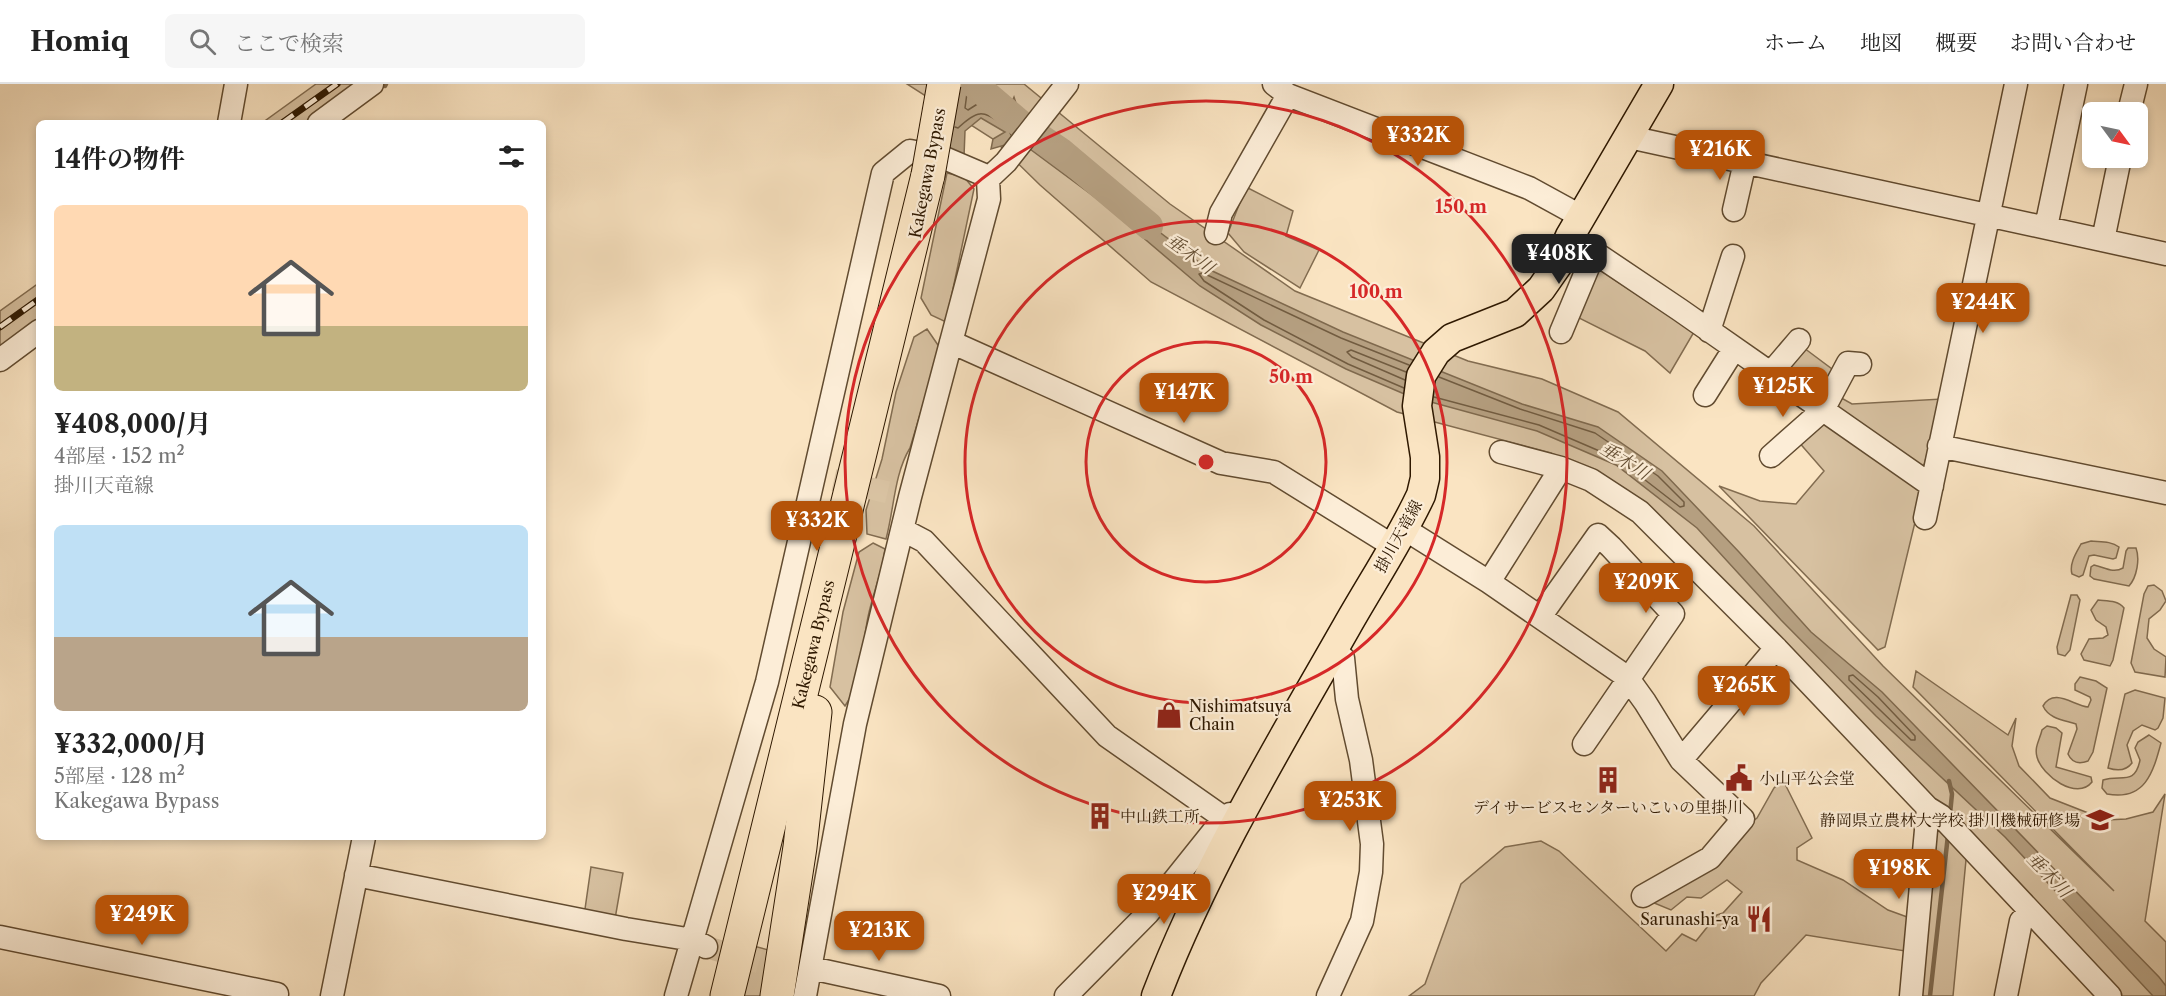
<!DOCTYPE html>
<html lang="ja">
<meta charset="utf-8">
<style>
:root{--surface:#fff;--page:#f6f6f6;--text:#222;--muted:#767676;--line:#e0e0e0;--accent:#b45309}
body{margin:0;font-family:"Libre Caslon Text","Noto Serif JP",serif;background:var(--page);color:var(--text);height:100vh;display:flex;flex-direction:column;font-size:22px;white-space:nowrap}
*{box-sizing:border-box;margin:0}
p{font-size:20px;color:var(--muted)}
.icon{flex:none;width:33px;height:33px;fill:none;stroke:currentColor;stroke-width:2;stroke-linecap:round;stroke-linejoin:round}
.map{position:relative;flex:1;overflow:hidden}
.details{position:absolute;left:36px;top:36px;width:510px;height:720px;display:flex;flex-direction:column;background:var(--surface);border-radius:9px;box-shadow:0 3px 9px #0003}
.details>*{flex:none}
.needle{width:39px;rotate:123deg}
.tools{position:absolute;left:2082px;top:18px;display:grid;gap:12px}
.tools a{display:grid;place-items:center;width:66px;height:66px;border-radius:9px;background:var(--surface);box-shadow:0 3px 9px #0003;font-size:30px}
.price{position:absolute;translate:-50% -51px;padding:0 14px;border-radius:12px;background:var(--accent);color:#fff;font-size:20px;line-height:39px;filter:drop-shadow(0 2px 3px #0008)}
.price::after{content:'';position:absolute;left:50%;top:36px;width:18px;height:14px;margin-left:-9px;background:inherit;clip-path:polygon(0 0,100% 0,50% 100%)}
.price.current{background:#222;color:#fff}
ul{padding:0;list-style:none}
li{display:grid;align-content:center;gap:12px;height:318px;padding:0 18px}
li span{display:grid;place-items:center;height:186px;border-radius:9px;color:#555}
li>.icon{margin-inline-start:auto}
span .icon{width:108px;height:108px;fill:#fffc;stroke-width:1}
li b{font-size:26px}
h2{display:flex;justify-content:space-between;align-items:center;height:72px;padding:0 18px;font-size:26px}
header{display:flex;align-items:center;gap:36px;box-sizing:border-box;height:84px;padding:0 30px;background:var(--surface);border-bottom:2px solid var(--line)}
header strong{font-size:28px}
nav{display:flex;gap:33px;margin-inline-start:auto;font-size:21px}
.search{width:420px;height:54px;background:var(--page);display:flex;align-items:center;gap:15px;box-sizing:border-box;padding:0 21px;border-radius:9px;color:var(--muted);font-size:22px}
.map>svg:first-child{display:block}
.green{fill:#d7c1a1;stroke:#826c50;stroke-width:1.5}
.water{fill:#b59f80;stroke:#7f694d;stroke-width:1.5}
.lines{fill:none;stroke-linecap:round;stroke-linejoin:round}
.shore{stroke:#725c40;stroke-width:1.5}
.stream{stroke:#7f694d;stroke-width:4.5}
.river{stroke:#b59f80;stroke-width:28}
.minor-tunnel{stroke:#dbc5a5;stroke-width:22;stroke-dasharray:22 11;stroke-linecap:butt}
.minor-casing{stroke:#614b30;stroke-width:25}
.major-casing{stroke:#2e1800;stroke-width:31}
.highway-casing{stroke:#2e1800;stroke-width:35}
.minor{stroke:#fcedd7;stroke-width:22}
.major{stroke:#fae4c2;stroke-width:28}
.highway{stroke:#fae4c2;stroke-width:33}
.rail-casing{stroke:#2e1800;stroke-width:7}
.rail{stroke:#fcedd7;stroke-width:4.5;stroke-dasharray:14;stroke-linecap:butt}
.highway-bridge-casing{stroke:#2e1800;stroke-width:35;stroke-linecap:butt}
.highway-bridge{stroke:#fae4c2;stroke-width:33}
.ring{fill:none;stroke:#d62828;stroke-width:3}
.labels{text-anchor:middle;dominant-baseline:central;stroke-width:4.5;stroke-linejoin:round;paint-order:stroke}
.street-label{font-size:16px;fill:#2e1800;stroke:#fcedd7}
.poi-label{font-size:16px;fill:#2e1800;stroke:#fcedd7;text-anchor:start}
.water-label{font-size:18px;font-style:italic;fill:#644e33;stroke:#fcedd7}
.centre{fill:#d62828;stroke:#fcedd7;stroke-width:3}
.ring-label{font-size:18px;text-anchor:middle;font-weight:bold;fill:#d62828;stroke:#fcedd7;stroke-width:4.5;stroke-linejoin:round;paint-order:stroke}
</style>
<header>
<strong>Homiq</strong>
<div class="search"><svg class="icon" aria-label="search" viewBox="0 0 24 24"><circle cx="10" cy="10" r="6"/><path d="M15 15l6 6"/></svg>ここで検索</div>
<nav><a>ホーム</a><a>地図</a><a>概要</a><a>お問い合わせ</a></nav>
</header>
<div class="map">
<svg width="2166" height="912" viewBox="0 0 2166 912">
<rect width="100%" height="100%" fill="#fae4c2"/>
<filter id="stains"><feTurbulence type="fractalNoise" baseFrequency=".00333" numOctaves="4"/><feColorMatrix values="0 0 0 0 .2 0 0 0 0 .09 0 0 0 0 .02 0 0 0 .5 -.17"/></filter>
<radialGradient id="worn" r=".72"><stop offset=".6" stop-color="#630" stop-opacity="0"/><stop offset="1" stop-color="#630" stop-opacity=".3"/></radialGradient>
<path class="green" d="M316 0H366L313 39H262Z
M907 0H1024L1170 120 1295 207 1468 277 1542 295 1618 328 1754 442 1883 582 2114 807 1913 603 1916 587 2008 651 2016 634 2012 662 2019 682 2050 714 2106 736 2126 735 2153 728 2165 710 2145 837 2166 858V912H2120L1968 755 1953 912H1919L1938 719 1594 389 1551 369 1397 328 1151 198 1040 101 993 55Z
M947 89 964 93 974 105 946 238 931 231 921 214Z
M1246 103 1293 127 1286 152 1319 166 1300 204 1244 168 1228 149Z
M1595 183 1694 248 1670 289 1645 267 1575 232Z
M39 199V242L0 270V227Z
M927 245 940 264 910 364C894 390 894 426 886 455L867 450 866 426 882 375 896 308 914 253Z
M1800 261 1832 285 1819 310 1782 287Z
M1836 311 1852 320 1942 315 1923 385 1832 323Z
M1818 333 1923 405 1885 563 1878 566 1719 402 1760 417 1796 420 1824 387 1797 356Z
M2091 457C2101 458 2111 457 2119 463L2116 474 2113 475 2094 471 2089 472 2083 491 2079 493 2072 490C2069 480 2076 469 2081 460Z
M873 459 885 465C882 489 873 509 868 533 862 562 862 597 845 622L830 603 843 528 859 468Z
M2128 464H2136C2140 475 2137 493 2129 502L2094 495 2090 492 2091 483 2094 481C2104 483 2113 490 2123 484L2126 467Z
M2154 501 2162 507 2166 517 2160 526 2149 535 2147 554 2154 565 2166 573 2165 593 2135 588 2131 579 2144 510 2148 502Z
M2071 511H2077L2080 516 2070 566 2065 572 2058 570 2057 563Z
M2098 516C2107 517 2118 516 2124 524L2113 576 2110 582 2084 576 2081 570 2089 555 2103 554 2108 551 2106 543 2096 536 2091 526Z
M2080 593 2096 597 2107 604 2093 668 2088 677C2080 680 2072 679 2068 670L2077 645 2076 640C2064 636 2049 635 2043 622 2054 603 2074 622 2088 623L2091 616 2090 613 2075 606V600Z
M2135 606 2165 614 2163 634 2158 644 2155 646 2142 641 2133 647 2127 661 2132 679C2126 687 2117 687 2108 684L2125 610Z
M2047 642 2056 644 2062 649 2056 683 2091 693 2092 698C2077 717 2042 692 2037 673 2034 663 2040 655 2042 646Z
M2149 651 2161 659C2153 689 2145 717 2107 710L2102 704 2103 696C2121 690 2135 702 2140 676L2135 664 2138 658Z
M1783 696 1812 754 1797 764V776L1843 796 1888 826 1910 834 1905 867 1806 851 1761 899 1754 912H1409L1425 900 1461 800 1505 763 1541 757 1559 767 1666 867 1682 850 1696 857 1717 831 1723 829 1742 808 1727 796 1701 814 1687 813 1671 826 1647 816 1757 734 1774 704Z
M591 783 623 789 615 835 584 832Z
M746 860 772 867 767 912H734Z"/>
<path class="water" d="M944 0H986L992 16 1008 27 1014 13 1022 37 1120 118 1208 185 1343 248 1522 320 1598 343 1662 387 1739 468 1811 548 1882 608 2159 893 2166 902V912H2153L2005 753 1876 632 1781 536 1697 444 1616 381 1537 347 1409 312 1346 285 1261 241 1200 202 1100 117 1019 57 991 65 993 55 1005 48 981 34 965 47 964 73H942Z"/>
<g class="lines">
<path class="shore" d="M965 0 967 9 965 24 968 26 979 19 973 0
M981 0C983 16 996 32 1013 32L1018 41
M955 43 958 44C980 23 983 28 1007 42L1011 51
M1405 296 1352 273 1347 268 1351 266 1406 288
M1404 304 1348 280 1264 236 1204 197 1199 190 1203 189 1341 254 1409 281
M1434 313 1539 341 1618 375 1680 423 1684 422V418L1658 392 1595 349 1520 325 1439 293
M1853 591 1878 613 1915 652V656H1911L1849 596V592Z"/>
<path class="stream" d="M385 2 386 0
M1949 697 1952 710 1950 730
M1930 912 1948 751"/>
<path class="river" d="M974 0 1023 42 1060 67 1149 142"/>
<path class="minor-tunnel" d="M834 396 895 410
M706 863 793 888"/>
<defs>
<path id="minor" d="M1274 0 1288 11 1529 104 1582 133
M2129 28 2136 0
M229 39 236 0
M319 39 372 0
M1629 53 2166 170
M1734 126 1745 78
M2046 143 2076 0
M1216 149 1221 129 1288 11
M1570 152 1680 226 1932 402
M2103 156 2120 74
M1709 247 1733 172
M1561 248 1594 169
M951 258 1221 379 1274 388 1393 462
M0 276 39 247
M1770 290 1799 256
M1705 311 1734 265
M1939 362 2166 409
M1501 368 1561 384 1591 396 1640 428 1776 564 1928 724 1941 732 1957 749 2110 912
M1771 372 1823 326 1848 279 1860 280
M1561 384 1489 498 1627 593 1645 618 1681 676 1743 735 1710 774 1643 812
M1925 434 2016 0
M1403 444 1489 498
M903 446 924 457 1107 652 1224 734
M1540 533 1598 451 1611 463 1673 530 1584 660
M1681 676 1776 564
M356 791 626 845 693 856 706 863
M0 853 277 910
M811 884 939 912
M332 912 364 753
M676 912 767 598 883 89 910 67 942 73 989 93
M805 912 855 640 910 413 989 115 988 95 1006 78 1067 0
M1066 912 1148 829 1224 734 1230 730 1237 732
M1328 912 1362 837 1371 788 1372 760 1361 676 1347 615 1343 574 1332 569
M1911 912 1928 724
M2006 912 2021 837 2030 828"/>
<path id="major" d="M1156 912C1206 782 1278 663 1347 542 1372 498 1400 456 1421 411L1425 394V373L1417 322 1421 292 1436 268 1452 254 1515 229 1541 205 1557 182 1570 152 1659 0"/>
<g id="highway">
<path id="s1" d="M727 912 928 91"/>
<path d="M777 912 800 763 815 628"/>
</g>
</defs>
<use href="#minor" class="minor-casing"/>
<use href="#major" class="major-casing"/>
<use href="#highway" class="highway-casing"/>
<use href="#minor" class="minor"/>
<use href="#major" class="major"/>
<use href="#highway" class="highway"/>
<defs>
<path id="rail" d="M282 39 337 0
M0 243 39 215"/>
</defs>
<use href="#rail" class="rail-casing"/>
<use href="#rail" class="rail"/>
<defs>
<path id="highway-bridge" d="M928 91 944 0"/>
</defs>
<use href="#highway-bridge" class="highway-bridge-casing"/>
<use href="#highway-bridge" class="highway-bridge"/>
</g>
<g class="ring">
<circle cx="1206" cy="378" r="120"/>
<circle cx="1206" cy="378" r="241"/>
<circle cx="1206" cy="378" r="361"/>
</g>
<defs>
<symbol id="shop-bare" viewBox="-9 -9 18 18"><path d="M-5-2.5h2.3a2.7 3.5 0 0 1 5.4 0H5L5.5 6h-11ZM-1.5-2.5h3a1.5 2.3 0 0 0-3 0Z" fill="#8f2418" stroke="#fcedd7" stroke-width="2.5" paint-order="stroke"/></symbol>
<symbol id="civic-bare" viewBox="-9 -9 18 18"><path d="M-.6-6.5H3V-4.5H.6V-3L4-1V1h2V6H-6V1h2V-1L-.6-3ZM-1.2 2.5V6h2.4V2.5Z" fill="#8f2418" stroke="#fcedd7" stroke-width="2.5" paint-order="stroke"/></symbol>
<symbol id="building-bare" viewBox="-9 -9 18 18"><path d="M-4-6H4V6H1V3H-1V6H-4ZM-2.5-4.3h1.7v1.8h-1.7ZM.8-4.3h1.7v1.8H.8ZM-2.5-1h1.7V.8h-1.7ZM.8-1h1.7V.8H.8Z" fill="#8f2418" stroke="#fcedd7" stroke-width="2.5" paint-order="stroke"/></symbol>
<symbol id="university-bare" viewBox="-9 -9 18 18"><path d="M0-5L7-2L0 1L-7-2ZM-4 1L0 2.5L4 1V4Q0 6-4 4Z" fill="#8f2418" stroke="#fcedd7" stroke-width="2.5" paint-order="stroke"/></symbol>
<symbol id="restaurant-bare" viewBox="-9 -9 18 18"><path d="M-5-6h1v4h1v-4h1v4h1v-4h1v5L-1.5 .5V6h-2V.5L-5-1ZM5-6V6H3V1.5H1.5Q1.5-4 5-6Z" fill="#8f2418" stroke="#fcedd7" stroke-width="2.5" paint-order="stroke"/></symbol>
</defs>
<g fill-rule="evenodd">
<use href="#shop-bare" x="1150" y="612" width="38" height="38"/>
<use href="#civic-bare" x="1720" y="675" width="38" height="38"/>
<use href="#building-bare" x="1589" y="677" width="38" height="38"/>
<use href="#building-bare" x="1081" y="713" width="38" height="38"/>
<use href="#university-bare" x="2081" y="717" width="38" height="38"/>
<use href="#restaurant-bare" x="1740" y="816" width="38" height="38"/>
</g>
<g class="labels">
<g class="street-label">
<text transform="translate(927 89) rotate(-79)">Kakegawa Bypass</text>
<text transform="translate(1398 452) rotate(-61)">掛川天竜線</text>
<text stroke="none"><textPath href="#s1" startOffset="362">Kakegawa Bypass</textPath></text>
</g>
<g class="poi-label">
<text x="1189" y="622">Nishimatsuya<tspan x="1189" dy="18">Chain</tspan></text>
<text x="1759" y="694">小山平公会堂</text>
<text x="1608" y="723" text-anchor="middle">デイサービスセンターいこいの里掛川</text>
<text x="1120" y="732">中山鉄工所</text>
<text x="2080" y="736" text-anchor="end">静岡県立農林大学校 掛川機械研修場</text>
<text x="1739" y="835" text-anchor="end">Sarunashi-ya</text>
</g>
<g class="water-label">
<text transform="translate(1190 170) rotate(36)">垂木川</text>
<text transform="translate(1625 377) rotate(32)">垂木川</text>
<text transform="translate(2049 791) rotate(46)">垂木川</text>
</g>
</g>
<circle cx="1206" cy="378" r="9" class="centre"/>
<g class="ring-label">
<text x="1461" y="129">150 m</text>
<text x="1376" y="214">100 m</text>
<text x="1291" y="299">50 m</text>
</g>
<rect width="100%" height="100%" filter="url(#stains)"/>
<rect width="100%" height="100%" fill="url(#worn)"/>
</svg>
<div class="tools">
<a><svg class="needle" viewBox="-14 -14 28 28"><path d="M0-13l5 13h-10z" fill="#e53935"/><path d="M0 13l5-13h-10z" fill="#767676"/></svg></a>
</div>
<b class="price" style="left:1418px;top:83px">¥332K</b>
<b class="price" style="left:1720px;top:97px">¥216K</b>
<b class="price current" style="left:1559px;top:201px">¥408K</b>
<b class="price" style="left:1983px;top:250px">¥244K</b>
<b class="price" style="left:1783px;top:334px">¥125K</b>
<b class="price" style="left:1184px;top:340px">¥147K</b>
<b class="price" style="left:817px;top:468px">¥332K</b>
<b class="price" style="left:1646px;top:530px">¥209K</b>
<b class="price" style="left:1744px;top:633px">¥265K</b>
<b class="price" style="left:1350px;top:748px">¥253K</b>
<b class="price" style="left:1899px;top:816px">¥198K</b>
<b class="price" style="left:1164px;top:841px">¥294K</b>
<b class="price" style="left:142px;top:862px">¥249K</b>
<b class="price" style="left:879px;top:878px">¥213K</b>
<section class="details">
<h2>14件の物件<svg class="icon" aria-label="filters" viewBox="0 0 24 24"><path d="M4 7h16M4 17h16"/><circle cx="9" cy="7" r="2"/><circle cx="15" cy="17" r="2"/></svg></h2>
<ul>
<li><span style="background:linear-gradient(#ffd9b3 65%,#c2b280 0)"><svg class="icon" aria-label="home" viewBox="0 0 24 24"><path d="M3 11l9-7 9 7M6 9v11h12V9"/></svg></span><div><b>¥408,000/月</b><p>4部屋 · 152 m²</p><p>掛川天竜線</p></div></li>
<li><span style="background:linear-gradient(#bfe0f5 60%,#b9a48a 0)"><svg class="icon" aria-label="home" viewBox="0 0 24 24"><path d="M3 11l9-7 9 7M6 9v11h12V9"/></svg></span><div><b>¥332,000/月</b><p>5部屋 · 128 m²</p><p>Kakegawa Bypass</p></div></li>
</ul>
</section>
</div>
